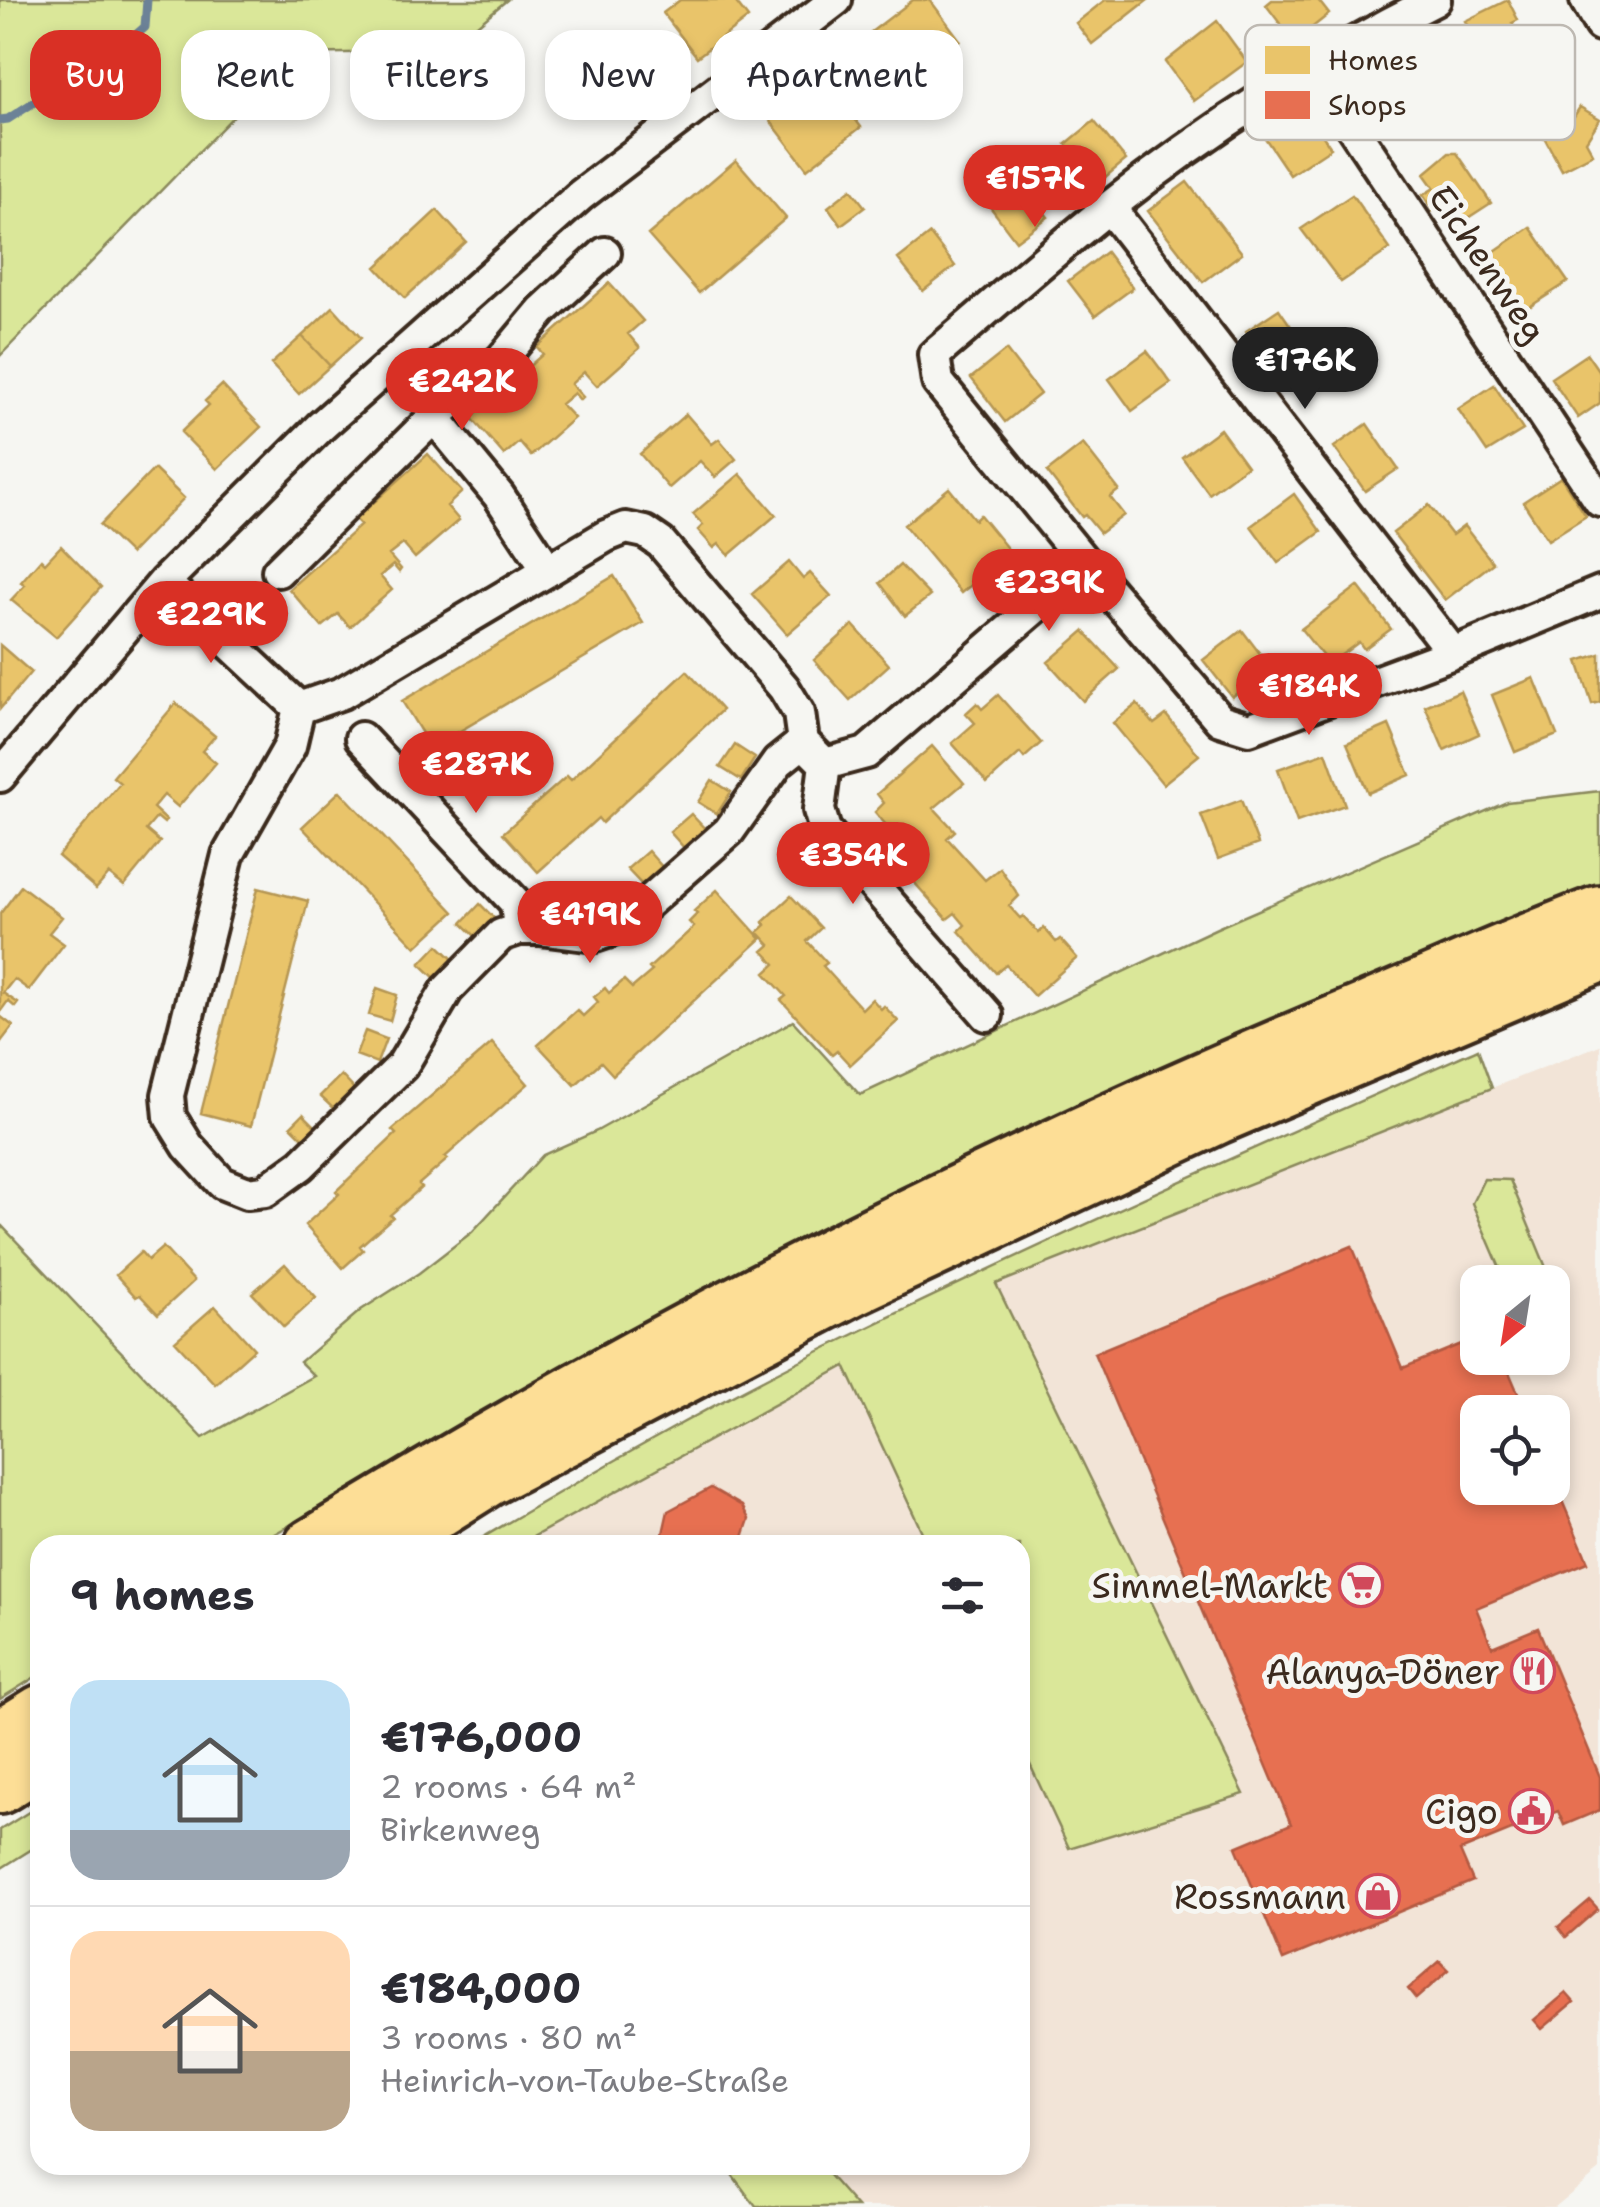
<!DOCTYPE html>
<meta charset="utf-8">
<style>
:root{--surface:#fff;--page:#f2f2f3;--text:#2b2b33;--muted:#7c7c81;--line:#e1e1e2;--accent:#d93025}
body{margin:0;font-family:"Shantell Sans",sans-serif;background:var(--page);color:var(--text);height:100vh;display:flex;flex-direction:column;font-size:38px;white-space:nowrap}
*{box-sizing:border-box;margin:0}
p{font-size:32px;color:var(--muted)}
.icon{flex:none;width:55px;height:55px;fill:none;stroke:currentColor;stroke-width:2;stroke-linecap:round;stroke-linejoin:round}
.map{position:relative;flex:1;overflow:hidden}
.panel{position:absolute;left:30px;top:1535px;width:1000px;height:640px;display:flex;flex-direction:column;background:var(--surface);border-radius:30px;box-shadow:0 5px 15px #0003}
.panel>*{flex:none}
.hud{position:absolute;left:30px;top:30px;width:1000px;height:90px;display:flex;gap:20px}
.needle{width:65px;rotate:210deg}
.tools{position:absolute;left:1460px;top:1265px;display:grid;gap:20px}
.tools a{display:grid;place-items:center;width:110px;height:110px;border-radius:20px;background:var(--surface);box-shadow:0 5px 15px #0003;font-size:50px}
.price{position:absolute;translate:-50% -85px;padding:0 22px;border-radius:35px;background:var(--accent);color:#fff;font-size:32px;line-height:65px;filter:drop-shadow(0 2px 5px #0008)}
.price::after{content:'';position:absolute;left:50%;top:60px;width:30px;height:22px;margin-left:-15px;background:inherit;clip-path:polygon(0 0,100% 0,50% 100%)}
.price.active{background:#222;color:#fff}
ul{padding:0;list-style:none}
li{display:flex;align-items:center;gap:30px;height:250px;padding:0 40px}
li+li{border-top:2px solid var(--line)}
li span{display:grid;place-items:center;flex:none;width:280px;height:200px;border-radius:30px;color:#555}
li>.icon{margin-inline-start:auto}
span .icon{width:120px;height:120px;fill:#fffc;stroke-width:1}
li b{font-size:42px}
h2{display:flex;justify-content:space-between;align-items:center;height:120px;padding:0 40px;font-size:42px}
.tag{padding:0 35px;border-radius:30px;background:var(--surface);box-shadow:0 5px 15px #0003;font-size:35px;line-height:90px}
.tag.active{background:var(--accent);color:#fff}
.map>svg:first-child{display:block}
.built{fill:#f2e4d7;fill-rule:evenodd}
.green{fill:#dae799;stroke:#8a885c;stroke-width:2.5}
.homes{fill:#e9c46a;stroke:#b59653;stroke-width:2.5}
.shops{fill:#e76f51;stroke:#b35a42;stroke-width:2.5}
.lines{fill:none;stroke-linecap:round;stroke-linejoin:round}
.stream{stroke:#6c8297;stroke-width:9}
.minor-casing{stroke:#3b2a1e;stroke-width:38}
.primary-casing{stroke:#3b2a1e;stroke-width:58}
.minor{stroke:#f6f6f2;stroke-width:30}
.primary{stroke:#fdde96;stroke-width:50}
.labels{text-anchor:middle;dominant-baseline:central;stroke-width:10;stroke-linejoin:round;paint-order:stroke}
.street-label{font-size:35px;fill:#3b2a1e;stroke:#f6f6f2}
.poi-label{font-size:35px;fill:#3b2a1e;stroke:#f6f6f2;text-anchor:end}
.key{fill:#f6f6f2;stroke:#beb9b2;stroke-width:2.5}
.key-label{font-size:28px;fill:#3b2a1e}
</style>
<div class="map">
<svg width="1600" height="2207" viewBox="0 0 1600 2207">
<rect width="100%" height="100%" fill="#f6f6f2"/>
<filter id="ink" filterUnits="userSpaceOnUse"><feTurbulence type="fractalNoise" baseFrequency=".01" numOctaves="2"/><feDisplacementMap in="SourceGraphic" scale="20" xChannelSelector="R" yChannelSelector="G"/><feConvolveMatrix kernelMatrix="1 2 1 2 8 2 1 2 1" color-interpolation-filters="sRGB"/></filter>
<g filter="url(#ink)">
<path class="built" d="M1600 1045V2170L1555 2207H857L820 2165H1020V1743L1069 1848 1244 1794 996 1284ZM1478 1282H1552V1358H1478ZM1478 1412H1552V1488H1478Z
M845 1366 928 1545H518Z"/>
<path class="green" d="M0 0H507L446 51 294 54 0 356Z
M1600 791V887L1542 908 444 1437 255 1545H40V1674L0 1699V1224L203 1438 314 1376 300 1362 361 1310 419 1273 472 1232 543 1155 597 1131 793 1021 860 1095 1217 928 1507 802Z
M1478 1049 1492 1088 996 1284 1244 1794 1069 1848 1020 1743V1545H928L845 1366 518 1545H470C590 1474 711 1404 836 1343 1047 1239 1263 1144 1478 1049Z
M1484 1179 1510 1180 1552 1282H1506L1472 1203Z
M40 1805V1844L0 1869V1830Z
M725 2165H820L857 2207H756Z"/>
<path class="homes" d="M680 0H734L748 18 697 57 663 13Z
M913 0H930L960 40 899 87 862 39Z
M1105 0H1148L1092 44 1076 23Z
M1272 0H1318L1329 14 1294 42 1266 5Z
M1508 0 1518 20 1512 23 1523 44 1486 62 1465 21Z
M1217 21 1247 62 1194 101 1165 62Z
M824 78 861 127 807 169 769 119Z
M1302 105 1331 148 1290 175 1261 132Z
M1580 107 1600 119 1586 141 1593 154 1562 170 1537 124 1568 108 1573 118Z
M1094 121 1126 160 1098 183 1066 144Z
M1449 153H1457L1491 203 1457 225 1444 205 1433 211 1423 195 1434 188 1424 174Z
M736 160 786 218 699 293 648 235Z
M1187 182 1242 253 1203 282 1148 211Z
M1022 184 1048 217 1016 241 991 208Z
M851 189 865 207 841 225 828 207Z
M1352 195 1390 249 1341 282 1301 229Z
M437 210 466 242 405 298 376 267Z
M1530 227 1568 282 1523 311 1486 257Z
M930 234 955 266 923 291 898 259Z
M1106 252 1133 288 1095 316 1068 281Z
M609 283 643 321 628 334 640 348 597 386 584 372 571 384 583 397 580 400 574 393 561 404 574 418 531 456 519 442 504 455 471 417 543 354 537 347Z
M333 307 361 338 330 366 302 336Z
M1279 309 1310 354 1277 376 1246 331Z
M302 336 330 366 299 394 271 364Z
M1006 350 1040 394 1005 422 971 378Z
M1147 351 1171 383 1132 411 1109 379Z
M1587 354 1600 373V403L1578 418 1551 378Z
M222 385 261 427 217 469 181 432 209 405 205 401Z
M1494 385 1523 430 1487 452 1458 409Z
M686 414 712 444 719 439 736 459 715 477 700 461 669 488 640 454Z
M1367 424 1398 469 1365 491 1334 447Z
M1220 429 1247 466 1209 494 1182 457Z
M1083 444 1119 490 1110 497 1124 515 1100 533 1085 515 1082 517 1047 472Z
M428 454 462 492 447 506 459 520 415 558 403 544 389 555 401 569 399 572 393 565 380 576 392 590 350 627 338 614 322 627 289 589 361 525 355 519Z
M154 469 184 498 130 554 100 525Z
M740 474 776 515 729 555 719 544 714 548 698 530 703 525 693 514Z
M1561 477 1586 516 1548 540 1523 502Z
M949 488 975 520 980 515 1011 553 961 593 904 525Z
M1294 494 1321 532 1278 563 1251 526Z
M1429 505 1452 535 1464 526 1493 563 1445 600 1393 533Z
M61 546 101 587 56 637 11 600 25 585 21 582 41 559 45 563Z
M789 562 803 579 810 573 831 596 787 634 752 594Z
M900 565 930 596 905 616 880 583Z
M614 576 643 623 431 748 402 701Z
M1358 586 1391 629 1364 649 1359 642 1329 664 1301 629Z
M853 625 889 665 850 700 814 660Z
M1242 630 1270 667 1232 697 1203 660Z
M1084 631 1119 669 1083 701 1048 662Z
M0 645 31 672 0 709Z
M1600 654V702L1592 704 1578 661Z
M687 671 722 710 602 823 598 818 538 872 503 833 567 776 571 780Z
M1534 678 1557 735 1515 752 1492 695Z
M1460 691 1479 734 1444 750 1425 706Z
M998 695 1041 743 1024 758 1020 753 987 783 952 743 975 723 966 713 977 703 982 709Z
M176 703 215 736 202 751 216 763 178 807 164 795 153 808 166 820 164 823 157 817 146 830 160 842 124 886 109 874 96 889 58 856 120 783 113 777Z
M1137 704 1154 724 1166 715 1199 755 1163 784 1113 723Z
M1389 725 1410 775 1368 793 1347 743Z
M735 745 755 758 741 780 720 767Z
M932 746 964 783 934 808 955 831 947 838 985 880 1000 868 1019 896 1009 906 1020 918 1023 916 1039 933 1044 928 1056 942 1060 939 1077 958 1034 996 1006 965 996 973 959 931 965 925 955 913 947 919 904 871 916 860 875 812 884 803 877 794Z
M1326 752 1345 805 1297 822 1278 769Z
M712 780 731 792 717 814 698 802Z
M340 791 454 912 416 947 302 827Z
M1241 800 1258 844 1218 859 1201 815Z
M691 814 707 831 686 850 670 832Z
M803 830 811 842 801 848 794 836Z
M648 851 664 869 644 887 627 869Z
M21 886 62 917 49 933 64 944 29 990 14 979 3 993 18 1003 15 1007 8 1001 0 1012V914Z
M608 887 625 905 612 916 595 899Z
M258 888 308 901 251 1126 201 1113Z
M717 890 761 939 613 1075 601 1062 575 1085 538 1045 577 1010 583 1016 598 1002 594 997 605 988 609 993 624 980 632 988 652 971 649 968 694 927 689 922 697 914 694 911Z
M567 893 584 895 582 920 565 918Z
M791 896 821 928 807 941 827 963 823 966 862 1009 872 999 881 1009 884 1006 898 1021 850 1065 837 1051 832 1055 781 1000 786 996 765 973 775 964 763 951 770 945 758 932 766 925 763 922Z
M480 904 497 921 479 940 462 923Z
M438 945 456 962 437 980 420 964Z
M377 988 397 995 390 1021 369 1015Z
M0 1016 13 1026 0 1043Z
M365 1031 386 1039 377 1063 356 1055Z
M492 1043 528 1084 445 1157 448 1159 419 1184 422 1187 390 1215 393 1217 360 1246 363 1250 343 1268 305 1225 339 1194 336 1191 396 1134 392 1130Z
M341 1075 357 1092 337 1112 320 1096Z
M303 1114 319 1130 306 1141 291 1126Z
M163 1247 194 1281 158 1314 140 1295 136 1297 116 1275 141 1252 148 1260Z
M285 1264 316 1298 284 1327 252 1293Z
M215 1306 254 1349 215 1384 175 1341Z"/>
<path class="shops" d="M1352 1246 1403 1368 1478 1337V1358H1503L1526 1412H1478V1488H1552V1477L1588 1562 1476 1608 1492 1647 1538 1628 1600 1777V1810L1564 1825 1558 1811 1460 1851 1473 1881 1283 1960 1236 1847 1291 1824 1094 1353Z
M711 1488 742 1506 749 1519 742 1540 745 1545H661L665 1543 662 1538 668 1511Z
M1590 1900 1598 1909 1566 1937 1558 1927Z
M1440 1961 1449 1970 1416 1999 1408 1989Z
M1566 1993 1574 2002 1542 2029 1534 2020Z"/>
<g class="lines">
<path class="stream" d="M0 120 8 119 129 41 145 27 147 0"/>
<defs>
<path id="minor" d="M1435 0C1322 56 1207 130 1108 208 1049 255 992 306 934 355L938 382 1086 564 1220 720 1249 729 1453 653 1600 592
M1586 0 1600 25
M1313 68 1600 501
M1109 207 1453 653
M434 417 499 496 548 570
M626 528 645 532 661 543 784 688 799 713 803 742 778 762 729 831 619 928 595 936 540 929H519L501 935 447 990 402 1066 301 1165 265 1191 247 1193 222 1183 188 1146 170 1117 168 1095 228 855 290 746 299 708 342 693 606 536Z
M278 571 434 417 502 359 542 311 605 253
M164 582 299 708
M361 738 516 903 519 929
M803 742 825 764 819 810 825 830 987 1015
M825 764 866 753 1086 564
M0 776 164 582 320 427 581 195 836 0"/>
<path id="primary" d="M310 1545C647 1337 1003 1158 1369 1007 1446 975 1522 940 1600 911
M386 1545 489 1480 856 1288 1218 1118 1600 956
M0 1736 40 1711
M0 1788 40 1763"/>
</defs>
<use href="#minor" class="minor-casing"/>
<use href="#primary" class="primary-casing"/>
<use href="#minor" class="minor"/>
<use href="#primary" class="primary"/>
</g>
</g>
<defs>
<symbol id="supermarket-ring" viewBox="-11 -11 22 22"><circle r="9.5" fill="#f6f6f2" stroke="#d1495b" stroke-width="1.5"/><path d="M-6-5.5h2.5l.6 2H6L4.5 2H-2.5L-4.4-4H-6ZM-1.5 3.2a1.3 1.3 0 1 0 .1 0ZM3 3.2a1.3 1.3 0 1 0 .1 0Z" fill="#d1495b"/></symbol>
<symbol id="restaurant-ring" viewBox="-11 -11 22 22"><circle r="9.5" fill="#f6f6f2" stroke="#d1495b" stroke-width="1.5"/><path d="M-5-6h1v4h1v-4h1v4h1v-4h1v5L-1.5 .5V6h-2V.5L-5-1ZM5-6V6H3V1.5H1.5Q1.5-4 5-6Z" fill="#d1495b"/></symbol>
<symbol id="civic-ring" viewBox="-11 -11 22 22"><circle r="9.5" fill="#f6f6f2" stroke="#d1495b" stroke-width="1.5"/><path d="M-.6-6.5H3V-4.5H.6V-3L4-1V1h2V6H-6V1h2V-1L-.6-3ZM-1.2 2.5V6h2.4V2.5Z" fill="#d1495b"/></symbol>
<symbol id="shop-ring" viewBox="-11 -11 22 22"><circle r="9.5" fill="#f6f6f2" stroke="#d1495b" stroke-width="1.5"/><path d="M-5-2.5h2.3a2.7 3.5 0 0 1 5.4 0H5L5.5 6h-11ZM-1.5-2.5h3a1.5 2.3 0 0 0-3 0Z" fill="#d1495b"/></symbol>
</defs>
<g fill-rule="evenodd">
<use href="#supermarket-ring" x="1336" y="1560" width="50" height="50"/>
<use href="#restaurant-ring" x="1508" y="1646" width="50" height="50"/>
<use href="#civic-ring" x="1506" y="1786" width="50" height="50"/>
<use href="#shop-ring" x="1353" y="1871" width="50" height="50"/>
</g>
<g class="labels">
<g class="street-label">
<text transform="translate(1488 264) rotate(56)">Eichenweg</text>
</g>
<g class="poi-label">
<text x="1328" y="1585">Simmel-Markt</text>
<text x="1500" y="1671">Alanya-Döner</text>
<text x="1498" y="1811">Cigo</text>
<text x="1346" y="1896">Rossmann</text>
</g>
</g>
<rect x="1245" y="25" width="330" height="115" rx="15" class="key"/>
<rect x="1265" y="46" width="45" height="28" fill="#e9c46a"/>
<rect x="1265" y="91" width="45" height="28" fill="#e76f51"/>
<g class="key-label">
<text x="1328" y="70">Homes</text>
<text x="1328" y="115">Shops</text>
</g>
</svg>
<div class="tools">
<a><svg class="needle" viewBox="-14 -14 28 28"><path d="M0-13l5 13h-10z" fill="#e53935"/><path d="M0 13l5-13h-10z" fill="#7c7c81"/></svg></a>
<a><svg class="icon" aria-label="locate" viewBox="0 0 24 24"><circle cx="12" cy="12" r="6"/><path d="M12 2v4M12 18v4M2 12h4M18 12h4"/></svg></a>
</div>
<b class="price" style="left:1035px;top:230px">€157K</b>
<b class="price active" style="left:1305px;top:412px">€176K</b>
<b class="price" style="left:462px;top:433px">€242K</b>
<b class="price" style="left:1049px;top:634px">€239K</b>
<b class="price" style="left:211px;top:666px">€229K</b>
<b class="price" style="left:1309px;top:738px">€184K</b>
<b class="price" style="left:476px;top:816px">€287K</b>
<b class="price" style="left:853px;top:907px">€354K</b>
<b class="price" style="left:590px;top:966px">€419K</b>
<div class="hud">
<a class="tag active">Buy</a>
<a class="tag">Rent</a>
<a class="tag">Filters</a>
<a class="tag">New</a>
<a class="tag">Apartment</a>
</div>
<section class="panel">
<h2>9 homes<svg class="icon" aria-label="filters" viewBox="0 0 24 24"><path d="M4 7h16M4 17h16"/><circle cx="9" cy="7" r="2"/><circle cx="15" cy="17" r="2"/></svg></h2>
<ul>
<li><span style="background:linear-gradient(#bfe0f5 75%,#9aa5b1 0)"><svg class="icon" aria-label="home" viewBox="0 0 24 24"><path d="M3 11l9-7 9 7M6 9v11h12V9"/></svg></span><div><b>€176,000</b><p>2 rooms · 64 m²</p><p>Birkenweg</p></div></li>
<li><span style="background:linear-gradient(#ffd9b3 60%,#b9a48a 0)"><svg class="icon" aria-label="home" viewBox="0 0 24 24"><path d="M3 11l9-7 9 7M6 9v11h12V9"/></svg></span><div><b>€184,000</b><p>3 rooms · 80 m²</p><p>Heinrich-von-Taube-Straße</p></div></li>
</ul>
</section>
</div>
